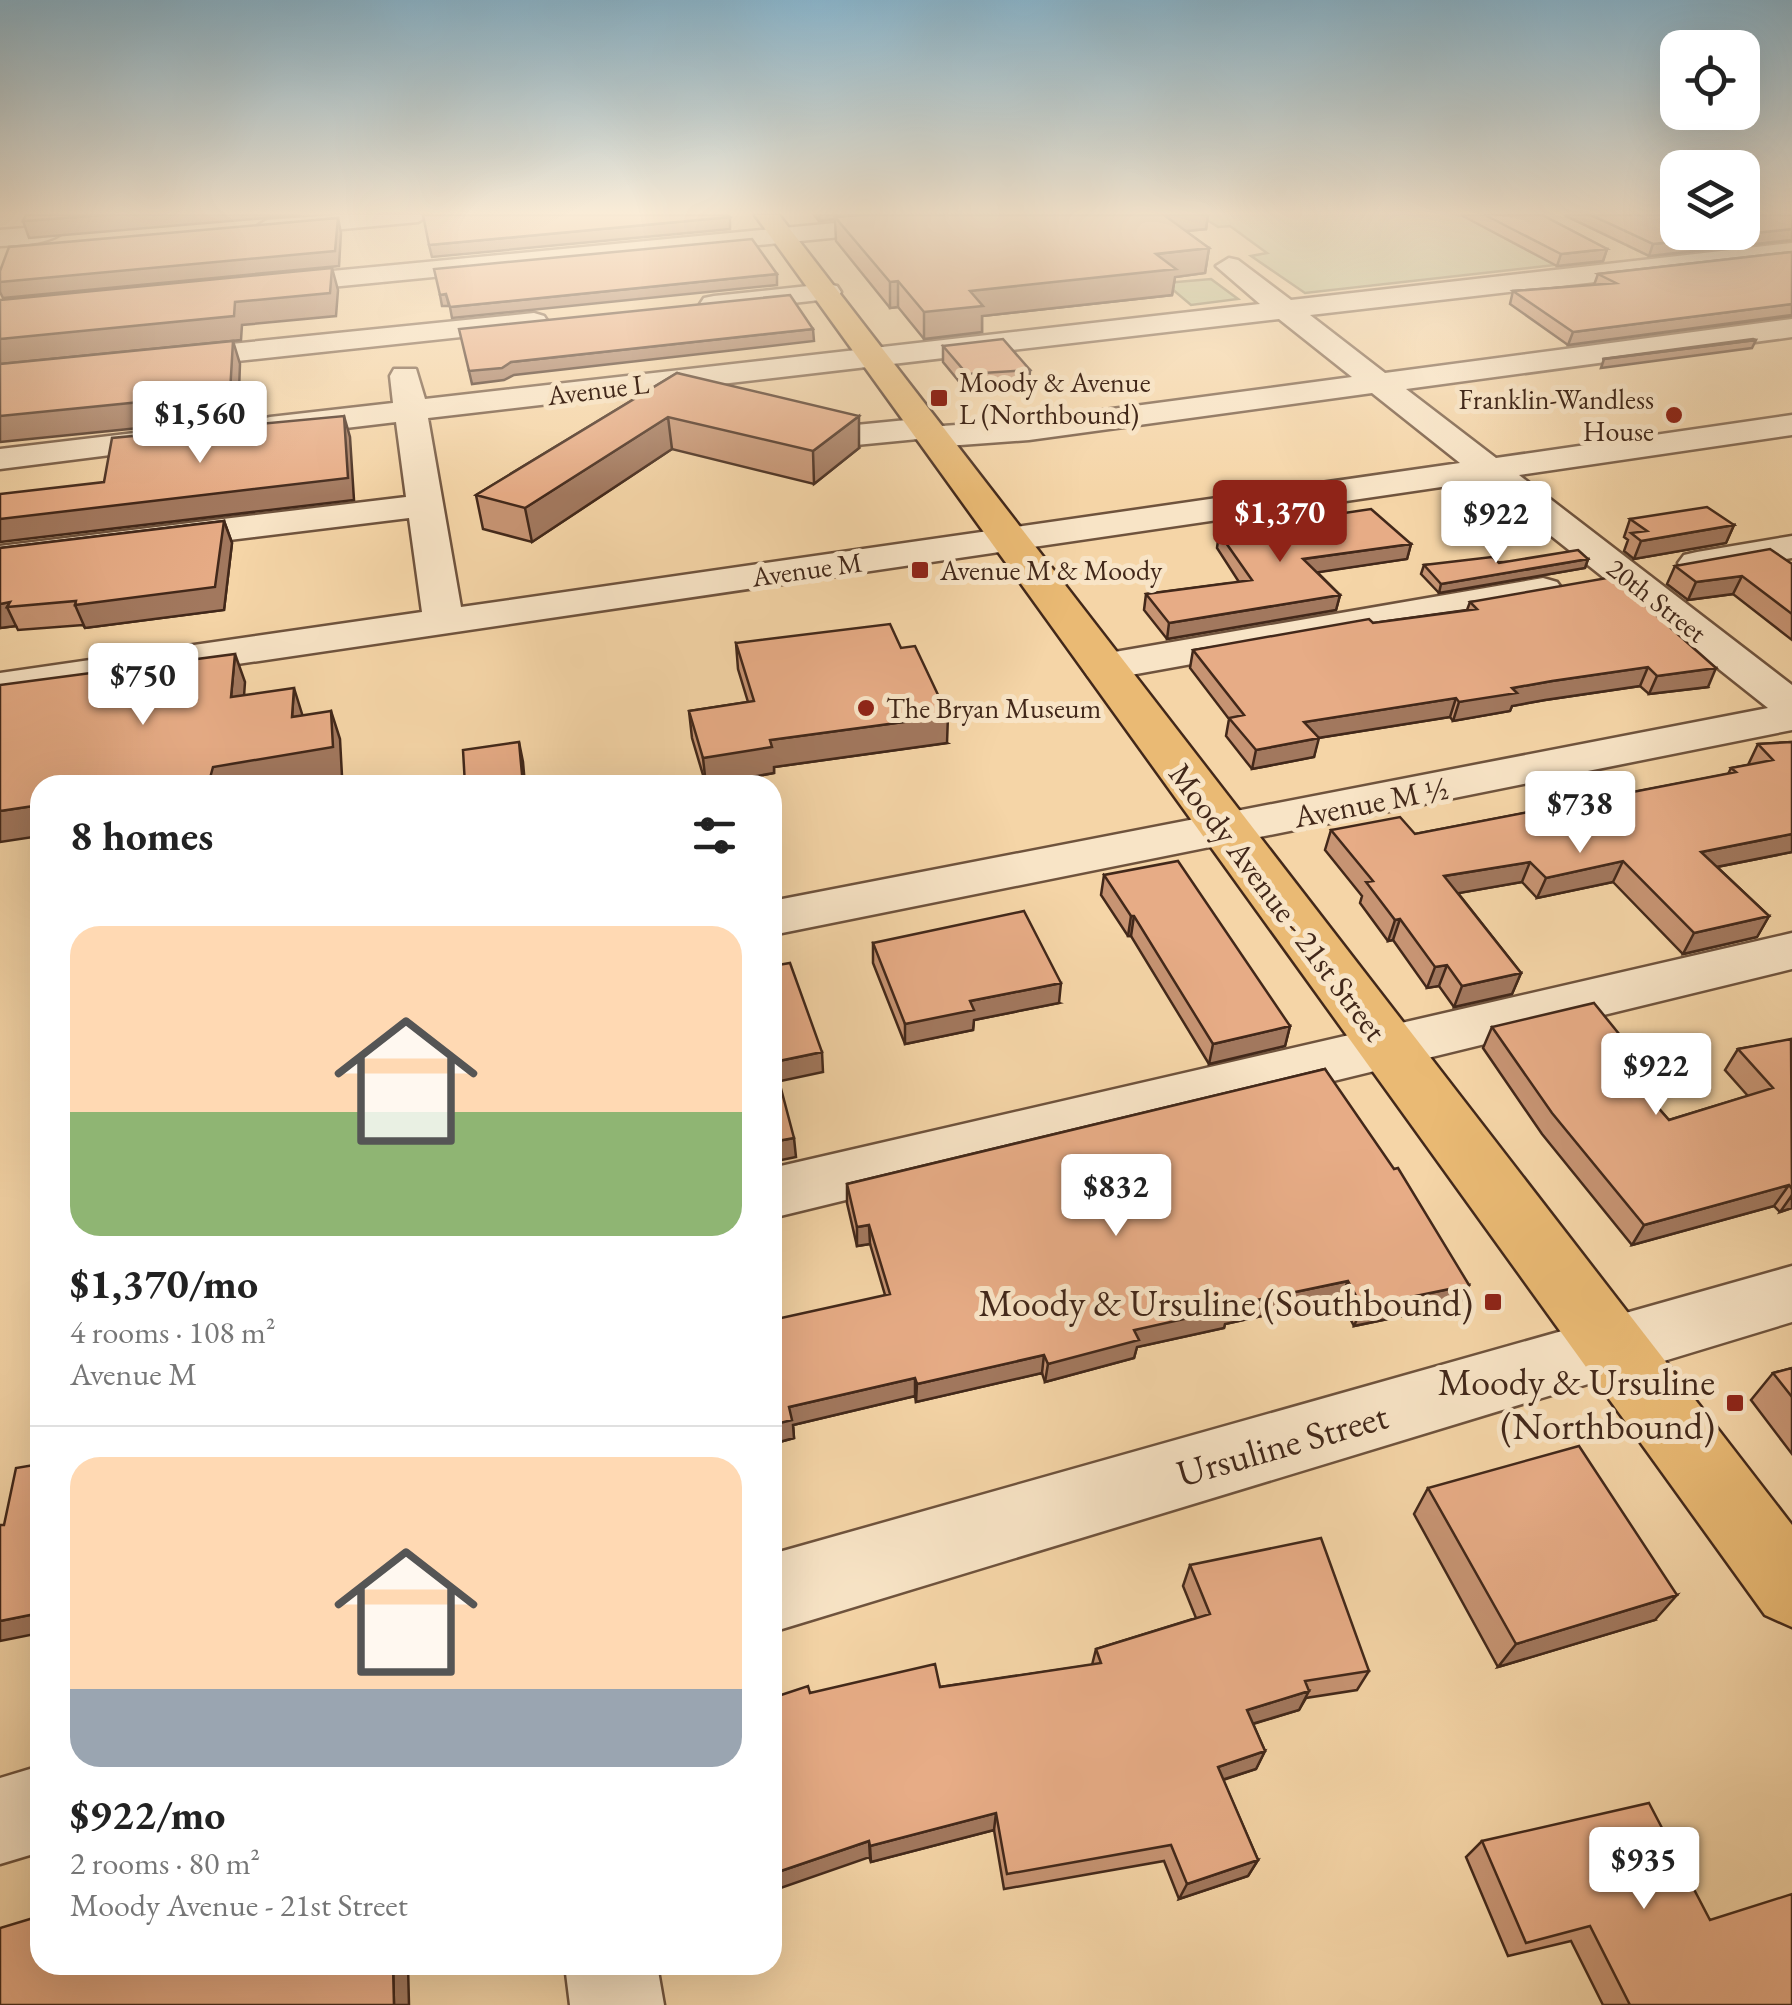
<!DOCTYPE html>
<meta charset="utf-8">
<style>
:root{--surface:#fff;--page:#f6f6f6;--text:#222;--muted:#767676;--line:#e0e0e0;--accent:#8f2418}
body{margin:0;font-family:"EB Garamond",serif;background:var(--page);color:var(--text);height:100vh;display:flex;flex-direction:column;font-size:38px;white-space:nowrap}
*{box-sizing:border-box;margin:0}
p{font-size:32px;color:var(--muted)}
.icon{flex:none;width:55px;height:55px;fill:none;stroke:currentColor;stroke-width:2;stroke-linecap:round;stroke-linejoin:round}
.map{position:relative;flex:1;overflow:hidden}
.panel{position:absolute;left:30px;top:775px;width:752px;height:1200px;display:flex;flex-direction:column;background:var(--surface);border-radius:30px;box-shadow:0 10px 40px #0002}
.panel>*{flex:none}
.buttons{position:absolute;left:1660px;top:30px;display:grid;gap:20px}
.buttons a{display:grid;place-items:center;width:100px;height:100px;border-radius:20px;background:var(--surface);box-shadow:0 10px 40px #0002;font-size:50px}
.price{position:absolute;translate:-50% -85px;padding:0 22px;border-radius:10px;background:#fff;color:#222;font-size:32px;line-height:65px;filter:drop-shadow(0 2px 5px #0008)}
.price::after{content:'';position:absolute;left:50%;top:60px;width:30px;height:22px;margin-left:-15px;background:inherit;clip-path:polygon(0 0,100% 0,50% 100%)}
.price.active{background:var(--accent);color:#fff}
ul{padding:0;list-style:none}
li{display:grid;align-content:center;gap:20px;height:530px;padding:0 40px}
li+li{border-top:2px solid var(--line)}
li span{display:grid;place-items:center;height:310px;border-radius:30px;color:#555}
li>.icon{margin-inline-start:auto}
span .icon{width:180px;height:180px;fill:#fffc;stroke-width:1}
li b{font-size:42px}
h2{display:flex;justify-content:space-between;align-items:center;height:120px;padding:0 40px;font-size:42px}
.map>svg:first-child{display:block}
.green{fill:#b5be8c;stroke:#7c7353;stroke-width:2.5}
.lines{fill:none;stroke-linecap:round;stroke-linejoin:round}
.minor-casing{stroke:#6f533d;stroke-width:5}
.major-casing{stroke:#42281a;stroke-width:5}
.minor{fill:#f8e4c6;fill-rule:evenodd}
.major{fill:#eaba74;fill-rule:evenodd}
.wall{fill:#c79473;stroke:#42281a;stroke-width:2.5}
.shaded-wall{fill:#a2785e;stroke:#42281a;stroke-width:2.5}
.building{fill:#e7ac86;stroke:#42281a;stroke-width:2.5}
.poi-dot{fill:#8f2418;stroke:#f8e4c6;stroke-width:4}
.labels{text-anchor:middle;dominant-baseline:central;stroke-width:10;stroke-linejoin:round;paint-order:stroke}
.far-poi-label{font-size:28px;fill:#42281a;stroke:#f8e4c6;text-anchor:start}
.far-street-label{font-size:28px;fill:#42281a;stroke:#f8e4c6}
.street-label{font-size:32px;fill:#42281a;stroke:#f8e4c6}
.near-poi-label{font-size:38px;fill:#42281a;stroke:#f8e4c6;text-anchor:end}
.near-street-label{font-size:38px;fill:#42281a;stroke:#f8e4c6}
</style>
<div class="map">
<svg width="1792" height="2005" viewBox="0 0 1792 2005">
<rect width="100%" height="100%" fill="#f5d5a7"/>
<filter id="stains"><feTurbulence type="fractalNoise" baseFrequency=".002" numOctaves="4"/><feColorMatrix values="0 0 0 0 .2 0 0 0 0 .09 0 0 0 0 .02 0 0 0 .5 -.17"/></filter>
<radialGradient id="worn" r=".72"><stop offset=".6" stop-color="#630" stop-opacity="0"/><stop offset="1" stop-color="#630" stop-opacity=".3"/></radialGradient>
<path class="green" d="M1200 215H1503L1590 261 1305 293 1251 256 1267 253 1230 226 1218 227Z
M1211 279 1238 299 1191 305 1165 283Z"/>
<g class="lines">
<defs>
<path id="minor" d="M49 215 78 217C60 245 30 244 0 246V230L37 227 52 219Z
M336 215H430L418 222 267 236 254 228 267 220Z
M920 215H1005L993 222 259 294 245 286 259 278Z
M1792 243V259L1310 315 1385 373 1792 319V337L1406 389 1496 458 1792 415V435L1519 475 1792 685V730L772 935V901L1768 708 1482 481 0 699V673L422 612 409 518 0 568V546L406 497 396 422 270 437 258 434 254 427 258 420 270 417 393 403 390 376 394 369H416L425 399 1260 304 1216 266 1229 258 1238 260 1291 300ZM1279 319 1352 377 1029 420 942 426 927 418 856 425 787 408 775 411 771 418 775 425 856 445 918 439 933 447 1029 440 1372 393 1460 463 461 607 428 418Z
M827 284 837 286 841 292 837 298 714 312 704 310 700 304 704 298 714 296Z
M534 313 544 316 548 322 544 328 162 369 151 366 147 360 151 354 162 351Z
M185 427 197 430 202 437 197 444 0 469V449Z
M1792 536V558L1697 574 1684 571 1678 563 1684 555 1697 552Z
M1543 578 1557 582 1563 590 1557 598 1103 680 1088 676 1082 667 1088 658 1103 654Z
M1792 933V969L772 1218V1168Z
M1792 1266V1322L772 1632V1554Z
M40 1766V1852L0 1864V1778Z
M565 1965H657L664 2005H570Z"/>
<path id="major" d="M755 215H779L1792 1525V1627L1765 1615Z"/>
</defs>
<use href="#minor" class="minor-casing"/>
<use href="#major" class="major-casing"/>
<use href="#minor" class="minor"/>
<use href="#major" class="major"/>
</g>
<path class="wall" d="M814 215H1208L1206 229 1185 231 1209 248 1205 273 1175 277 1172 295 982 316V332L924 339 898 307 890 308 836 241 835 219 819 221Z
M1461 215H1542L1607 249 1603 261 1557 266Z
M1564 215H1792V240L1649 256Z
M1792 252V316L1568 345 1510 304 1513 291 1594 285 1598 274Z
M943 346 1030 370 1029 386 966 390 943 362Z
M677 373 859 448 814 484 672 449 532 542 483 529 476 495Z
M1630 519 1734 525 1726 543 1634 559 1624 551 1628 540 1624 537Z
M224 521 232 543 224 610 85 628 83 625 18 630 16 626 0 628V548Z
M1284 522 1411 544 1407 559 1317 572 1340 595 1336 610 1167 639 1144 610 1146 594 1239 582 1217 548 1219 533 1283 527Z
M1588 559 1585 568 1439 593 1421 574 1424 565Z
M1792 564V640L1733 594 1688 600 1667 584 1675 566Z
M1642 589 1638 600 1708 687 1649 694 1640 686 1545 700 1512 706 1510 711 1453 721 1450 717 1318 738 1314 757 1252 769 1226 736 1229 719 1190 668 1193 650 1373 623 1467 610 1470 602Z
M736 643 947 743 774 767V773L706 785 692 738 689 711 748 702 738 669Z
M1792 742V852L1717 867 1769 916 1757 937 1683 954 1613 882 1537 898 1522 882 1458 893 1521 973 1512 994 1454 1007 1439 986 1427 988 1393 940 1388 941 1360 903 1362 896 1325 850 1331 830 1415 834 1728 774 1731 768 1748 765 1758 744Z
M1104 875 1290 1026 1285 1046 1209 1064 1131 936H1128L1101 895Z
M873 943 1059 1003 974 1020 973 1030 905 1044 873 963Z
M1492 1027 1632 1050 1623 1068 1669 1120 1748 1096 1725 1070 1738 1049 1792 1040V1208L1780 1212 1774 1206 1632 1245 1542 1134 1483 1048Z
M1325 1069 1460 1304 1354 1326 1340 1299 1225 1324 1224 1328 1137 1347 1134 1358 1045 1382 1042 1373 916 1402 915 1396 793 1425 794 1438 772 1444 885 1295 870 1244 857 1246 847 1203V1184Z
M1792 1368V1454L1751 1400 1773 1373Z
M1428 1488 1655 1620 1498 1667 1414 1514Z
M1190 1565 1369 1671 1357 1690 1306 1698 1299 1710 1253 1724 1265 1751 1256 1769 1223 1780 1258 1860 1248 1876 1179 1899 1164 1861 1004 1889 994 1830 871 1862 810 1693 940 1687 1092 1665 1096 1649 1196 1618 1183 1586Z
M1482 1841 1710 1920 1792 2005H1603L1571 1941 1508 1956 1466 1857Z"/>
<path class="shaded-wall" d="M105 215H300L29 238 23 221Z
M819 215H885L835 217V219L819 221Z
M1156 215H1208L1206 229 1154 234Z
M730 217V229L432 257 429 245Z
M338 218 341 233 339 266 3 298 0 292V282Z
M1792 229V240L1649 256 1653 244Z
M1209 248 1205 273 1175 277 1172 295 982 316V332L924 339V312L970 291 1156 254Z
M1607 249 1603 261 1557 266 1561 254Z
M332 268 338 290 336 316 242 325 241 340 0 364V339L235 302Z
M777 274V285L452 318 450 307Z
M898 281V307L890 308V282Z
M446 294 449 306H442L440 295Z
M1792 304V315L1568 345 1573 332Z
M813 329 814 341 514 375 504 380 472 384 469 371 511 362Z
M1756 340 1752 348 1601 368 1604 359Z
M233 341 240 364 238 418 0 442V416Z
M344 416 350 437 354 500 0 542V519Z
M859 416V448L814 484 813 451Z
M668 417 672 449 532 542 525 508Z
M224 521 232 543 224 610 85 628 75 605Z
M1734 525 1726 543 1634 559 1641 541Z
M1411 544 1407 559 1300 575 1303 559Z
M1588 559 1585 568 1439 593 1441 584Z
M1742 576 1733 594 1688 600 1696 582Z
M1642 589 1635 607 1629 591Z
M1340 595 1336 610 1167 639 1169 623Z
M10 602 7 607 16 626 0 628V604Z
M235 654 245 682 242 725 231 697Z
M1648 667 1640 686 1545 700 1512 706 1510 711 1453 721 1459 702 1512 688 1552 681Z
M1716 668 1708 687 1649 694 1657 676Z
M294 688 303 717H292Z
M1456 698 1450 717 1299 741 1304 722Z
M331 711 340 739 342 776 288 785H164L213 767Z
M948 716 947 743 774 767V773L706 785 703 758 770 740Z
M1319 738 1314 757 1252 769 1256 750Z
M519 742 523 762 525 785H523Z
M40 805V836L0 842V811Z
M1792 834V852L1691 872 1701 852Z
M1623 861 1613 882 1537 898 1546 878Z
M1530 862 1522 882 1437 897 1444 876Z
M1131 916H1134L1131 936H1128Z
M1769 916 1757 937 1683 954 1694 933Z
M1400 919 1393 940 1388 941 1395 920Z
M1447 965 1439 986 1427 988 1435 967Z
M1521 973 1512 994 1454 1007 1462 986Z
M1061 983 1059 1003 974 1020 973 1030 905 1044V1024L970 1001Z
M1290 1026 1285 1046 1209 1064 1213 1044Z
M1632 1050 1621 1071 1611 1054Z
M822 1052 823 1072 776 1082 774 1062Z
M794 1138 796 1157 772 1162V1142Z
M1789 1185 1774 1206 1632 1245 1644 1225Z
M1792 1195V1208L1780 1212Z
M869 1225 870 1244 857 1246V1227Z
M1348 1281 1340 1299 1225 1324 1224 1328 1137 1347 1134 1358 1045 1382 1048 1364 1134 1330 1228 1306Z
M1469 1285 1460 1304 1354 1326 1362 1307Z
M1044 1355 1042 1373 916 1402 917 1384Z
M915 1378V1396L793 1425 794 1438 772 1444V1425L789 1407Z
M1677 1595 1655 1620 1498 1667 1516 1644Z
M40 1613V1633L0 1641V1621Z
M1309 1691 1299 1710 1238 1728 1247 1710Z
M1265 1751 1256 1769 1209 1784 1218 1767Z
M996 1813 994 1830 871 1862 870 1846Z
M869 1841 870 1857 772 1891V1874Z
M1258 1860 1248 1876 1179 1899 1187 1884Z
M393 1965H408L409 2005H394Z"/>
<path class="building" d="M26 215H105L23 221Z
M423 215H728L730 217 429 245Z
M861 215H1164L1209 248 1156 254 1176 269 970 291 983 306 924 312 898 281 890 282 835 217Z
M1485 215H1542L1607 249 1561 254Z
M1591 215H1678V232H1742V215H1792V229L1653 244Z
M338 218 335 251 0 282V271L9 247Z
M752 239 777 274 450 307 446 294 440 295 434 269Z
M1792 252V304L1573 332 1513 291 1616 283 1598 274Z
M332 268 330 293 235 302 234 316 0 339V300Z
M790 295 813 329 511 362 502 368 469 371 459 329Z
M1003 339 1030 370 967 374 943 346Z
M1753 339 1756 340 1602 359Z
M233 341 230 393 0 416V364Z
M677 373 859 416 813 451 668 417 525 508 476 495Z
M344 416 348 478 0 519V494L104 482 112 438Z
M1707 507 1734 525 1641 541 1631 533 1647 531 1630 519Z
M1371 509 1411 544 1303 559 1340 595 1169 623 1146 594 1252 580 1219 533 1289 527 1284 522Z
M224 521 215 587 75 605 76 601 7 607 10 602 0 604V548Z
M1770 549 1792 564V614L1742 576 1696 582 1675 566Z
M1578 550 1588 559 1441 584 1424 565 1492 557 1499 563Z
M1624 575 1642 589 1629 591 1716 668 1657 676 1648 667 1552 681 1512 688 1517 693 1459 702 1456 698 1304 722 1319 738 1256 750 1229 718 1244 715 1193 650 1369 619 1373 623 1477 609 1470 602Z
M890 624 901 648 915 646 948 716 770 740 772 747 703 758 689 711 754 701 736 643Z
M235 654 231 697 294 688 292 717 331 711 333 747 213 767 210 778 164 785H40V805L0 811V685Z
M519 742 523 785H465L463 750Z
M1792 742V834L1701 852 1769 916 1694 933 1623 861 1546 878 1530 862 1444 876 1521 973 1462 986 1447 965 1435 967 1400 919 1395 920 1366 882 1373 881 1331 830 1400 817 1415 834 1736 772 1731 768 1773 760 1758 744Z
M1178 861 1290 1026 1213 1044 1134 916H1131L1104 875Z
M1024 911 1061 983 970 1001 974 1010 905 1024 873 943Z
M790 963 822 1052 774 1062 794 1138 772 1142V966Z
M1594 1003 1632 1050 1611 1054 1669 1120 1773 1088 1738 1049 1791 1039 1792 1189 1789 1185 1644 1225 1552 1113 1492 1027Z
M1325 1069 1394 1169 1398 1168 1469 1285 1362 1307 1348 1281 1228 1306 1229 1309 1134 1330 1139 1340 1048 1364 1044 1355 917 1384 915 1378 789 1407 792 1420 772 1425V1320L890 1294 869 1225 857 1227 847 1184Z
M1792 1368V1397L1773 1373Z
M1579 1446 1677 1595 1516 1644 1428 1488Z
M40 1464V1613L0 1621V1525H4L16 1468Z
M1321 1538 1369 1671 1305 1681 1309 1691 1247 1710 1265 1751 1218 1767 1258 1860 1187 1884 1171 1845 1007 1874 996 1813 870 1846 869 1841 772 1874V1698L808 1686 810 1693 935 1664 940 1687 1101 1663 1096 1649 1210 1614 1190 1565Z
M1649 1803 1710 1920 1792 1894V2005H1630L1590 1926 1526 1943 1482 1841Z
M40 1916V1965H393L394 2005H0V1928Z"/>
<linearGradient id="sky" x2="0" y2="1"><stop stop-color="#89b6ce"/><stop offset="0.43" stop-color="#faecd7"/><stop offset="1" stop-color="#faecd7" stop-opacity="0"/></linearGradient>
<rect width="1792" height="495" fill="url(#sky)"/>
<g class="poi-dot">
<rect x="929" y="388" width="20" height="20" rx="5"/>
<circle cx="1674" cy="415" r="10"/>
<rect x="910" y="560" width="20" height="20" rx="5"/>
<circle cx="866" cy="708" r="10"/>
<rect x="1483" y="1292" width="20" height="20" rx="5"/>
<rect x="1725" y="1393" width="20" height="20" rx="5"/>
</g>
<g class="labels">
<g class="far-poi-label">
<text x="959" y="382">Moody &amp; Avenue<tspan x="959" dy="32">L (Northbound)</tspan></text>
<text x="1654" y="399" text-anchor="end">Franklin-Wandless<tspan x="1654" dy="32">House</tspan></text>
<text x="940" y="570">Avenue M &amp; Moody</text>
<text x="886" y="708">The Bryan Museum</text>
</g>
<g class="far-street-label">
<text transform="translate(598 389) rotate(-7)">Avenue L</text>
<text transform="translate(807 569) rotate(-8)">Avenue M</text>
<text transform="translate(1657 600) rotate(38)">20th Street</text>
</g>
<g class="street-label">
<text transform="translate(1371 802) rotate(-11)">Avenue M ½</text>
<text transform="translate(1278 902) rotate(53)">Moody Avenue - 21st Street</text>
</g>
<g class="near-poi-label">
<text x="1473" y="1302">Moody &amp; Ursuline (Southbound)</text>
<text x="1715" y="1381">Moody &amp; Ursuline<tspan x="1715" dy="44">(Northbound)</tspan></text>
</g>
<g class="near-street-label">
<text transform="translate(1282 1444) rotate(-16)">Ursuline Street</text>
</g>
</g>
<rect width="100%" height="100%" filter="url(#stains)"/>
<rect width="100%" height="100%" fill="url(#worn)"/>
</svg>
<div class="buttons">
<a><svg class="icon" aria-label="locate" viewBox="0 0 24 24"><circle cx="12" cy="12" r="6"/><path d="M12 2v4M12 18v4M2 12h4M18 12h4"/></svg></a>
<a><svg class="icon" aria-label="layers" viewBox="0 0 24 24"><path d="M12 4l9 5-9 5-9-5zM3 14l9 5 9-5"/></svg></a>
</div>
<b class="price" style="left:200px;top:466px">$1,560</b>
<b class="price active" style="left:1280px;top:565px">$1,370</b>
<b class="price" style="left:1496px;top:566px">$922</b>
<b class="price" style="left:143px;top:728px">$750</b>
<b class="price" style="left:1580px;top:856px">$738</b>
<b class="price" style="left:1656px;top:1118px">$922</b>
<b class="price" style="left:1116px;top:1239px">$832</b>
<b class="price" style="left:1644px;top:1912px">$935</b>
<section class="panel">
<h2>8 homes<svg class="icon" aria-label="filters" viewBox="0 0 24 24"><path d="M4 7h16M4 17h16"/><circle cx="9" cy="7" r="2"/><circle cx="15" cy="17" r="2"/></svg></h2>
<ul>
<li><span style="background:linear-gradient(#ffd9b3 60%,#8fb573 0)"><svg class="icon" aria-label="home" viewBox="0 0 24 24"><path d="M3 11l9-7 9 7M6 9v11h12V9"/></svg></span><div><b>$1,370/mo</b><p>4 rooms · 108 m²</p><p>Avenue M</p></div></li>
<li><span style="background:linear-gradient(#ffd9b3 75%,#9aa5b1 0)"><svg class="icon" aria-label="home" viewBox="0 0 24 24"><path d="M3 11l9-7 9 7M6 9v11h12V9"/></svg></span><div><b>$922/mo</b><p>2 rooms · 80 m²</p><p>Moody Avenue - 21st Street</p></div></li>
</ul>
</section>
</div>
